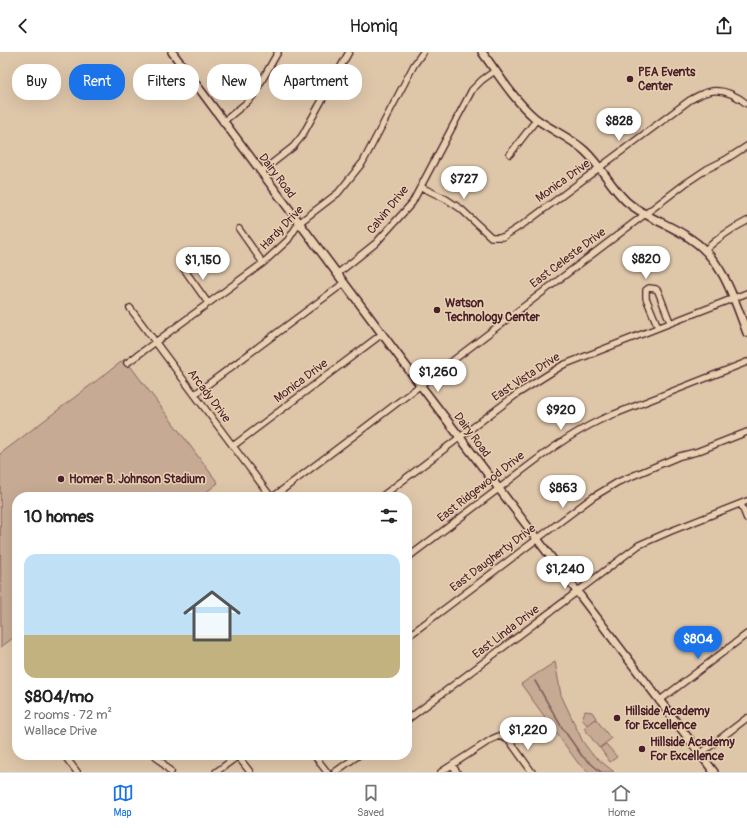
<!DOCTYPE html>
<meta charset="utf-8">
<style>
:root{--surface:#fff;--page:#f6f6f6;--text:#222;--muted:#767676;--line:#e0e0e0;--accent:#1a73e8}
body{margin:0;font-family:Pangolin,sans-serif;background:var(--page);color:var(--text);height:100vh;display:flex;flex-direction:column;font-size:15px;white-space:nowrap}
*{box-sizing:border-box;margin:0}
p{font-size:13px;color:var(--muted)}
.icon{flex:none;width:22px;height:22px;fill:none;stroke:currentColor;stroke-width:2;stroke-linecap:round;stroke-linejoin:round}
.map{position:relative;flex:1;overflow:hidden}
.drawer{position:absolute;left:12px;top:440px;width:400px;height:268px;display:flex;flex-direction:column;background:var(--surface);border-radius:16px;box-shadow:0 4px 16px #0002}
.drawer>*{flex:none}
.banner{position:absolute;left:12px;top:12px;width:400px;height:36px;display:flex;gap:8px}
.price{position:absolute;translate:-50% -34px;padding:0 9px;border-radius:14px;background:#fff;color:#222;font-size:13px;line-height:26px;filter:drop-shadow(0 1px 2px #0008)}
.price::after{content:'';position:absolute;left:50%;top:24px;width:12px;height:9px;margin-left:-6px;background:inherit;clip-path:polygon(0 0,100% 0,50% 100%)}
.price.current{background:var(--accent);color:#fff}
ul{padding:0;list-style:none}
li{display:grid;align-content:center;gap:8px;height:212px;padding:0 12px}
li+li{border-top:1px solid var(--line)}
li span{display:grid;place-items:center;height:124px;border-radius:12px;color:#555}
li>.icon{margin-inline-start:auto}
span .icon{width:72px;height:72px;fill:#fffc;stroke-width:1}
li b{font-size:17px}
h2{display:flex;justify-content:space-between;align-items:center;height:48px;padding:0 12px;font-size:17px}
.pill{padding:0 14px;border-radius:16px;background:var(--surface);box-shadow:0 4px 16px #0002;font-size:14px;line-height:36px}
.pill.current{background:var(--accent);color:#fff}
header{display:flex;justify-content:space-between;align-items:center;height:52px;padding:0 12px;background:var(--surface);font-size:18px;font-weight:600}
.tabs{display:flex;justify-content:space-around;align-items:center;height:56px;border-top:1px solid var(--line);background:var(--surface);font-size:11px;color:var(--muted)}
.tabs a{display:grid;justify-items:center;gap:2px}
.tabs .current{color:var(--accent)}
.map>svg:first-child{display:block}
.green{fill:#c6aa94;stroke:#886460}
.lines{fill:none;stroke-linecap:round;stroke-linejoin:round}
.stream{stroke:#805c59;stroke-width:1.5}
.minor-casing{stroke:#4a1f2b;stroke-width:8}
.tertiary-casing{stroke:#4a1f2b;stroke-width:10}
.minor{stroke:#e8d1b1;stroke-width:5.5}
.tertiary{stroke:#e8d1b1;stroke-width:7}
.poi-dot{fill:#4a1f2b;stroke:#e8d1b1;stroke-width:1.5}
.labels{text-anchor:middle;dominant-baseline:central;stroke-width:3;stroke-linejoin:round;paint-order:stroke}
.poi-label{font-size:12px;font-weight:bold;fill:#4a1f2b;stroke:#e8d1b1;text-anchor:start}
.street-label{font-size:12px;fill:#4a1f2b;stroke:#e8d1b1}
</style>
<header><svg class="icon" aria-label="back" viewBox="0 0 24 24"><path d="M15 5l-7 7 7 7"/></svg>Homiq<svg class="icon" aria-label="share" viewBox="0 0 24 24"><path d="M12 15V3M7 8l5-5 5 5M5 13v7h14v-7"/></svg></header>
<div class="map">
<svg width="747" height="720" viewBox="0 0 747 720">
<rect width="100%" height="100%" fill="#dec6a9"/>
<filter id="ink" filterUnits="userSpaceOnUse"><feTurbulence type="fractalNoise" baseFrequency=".025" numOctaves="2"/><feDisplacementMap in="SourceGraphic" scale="8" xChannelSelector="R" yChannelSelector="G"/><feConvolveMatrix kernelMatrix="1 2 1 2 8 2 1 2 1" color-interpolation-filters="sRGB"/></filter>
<g filter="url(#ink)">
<path class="green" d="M125 307 218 431 200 445H17V583L1 595 0 402Z
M555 610 561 643 583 690 592 702 614 720H589L578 711 521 632Z
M585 659 592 660 596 666 587 673 582 667Z
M596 667 611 687 599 696 584 676Z
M606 692 607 693 617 705 610 710 600 696Z"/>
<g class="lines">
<path class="stream" d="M535 629 561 674 582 704 601 720"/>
<defs>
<path id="minor" d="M223 70 246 51 253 44 278 0
M510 102 537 67
M261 120 293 95 302 84 349 0
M421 135 446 147 461 157 491 185H503L528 169 690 48C696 45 702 41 708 40 722 36 737 44 747 52
M239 177 263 211
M705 198C718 186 731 177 747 169
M184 217 208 251
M337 222 376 191 412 151 472 38 482 28 496 18
M130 256 271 445
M658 275 646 246V238L649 236 656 237 658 239 670 270
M127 311 263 211 288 188 299 171 338 141 363 110 414 13 423 0
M195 342 344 231
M233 394 382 282
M273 445C411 341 548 236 686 131L707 117 725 108 747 94
M381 445 517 342 563 313 747 241
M741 452 747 467
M407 506C437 483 467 461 497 438 532 411 562 386 602 367L747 310
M407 585 593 445 618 430 680 404 696 400 747 380
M659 649 747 582
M407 668 639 493 671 479 747 449
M700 702 747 666
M64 703 77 720
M155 703 171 720
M237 703 250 720
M314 703 327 720
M452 713 457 720
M216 720 238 704
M335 720 359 703
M441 720 492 687 499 684 509 688 532 720"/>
<path id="tertiary" d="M172 0 421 334 714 720
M482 0C498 22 514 48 535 66 551 78 571 86 585 99 601 114 610 134 626 149 645 166 670 172 691 187 723 208 734 247 747 281"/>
</defs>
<use href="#minor" class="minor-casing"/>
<use href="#tertiary" class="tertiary-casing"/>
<use href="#minor" class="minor"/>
<use href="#tertiary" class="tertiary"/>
</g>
</g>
<g class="poi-dot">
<circle cx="630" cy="27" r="4"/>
<circle cx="437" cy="258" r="4"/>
<circle cx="61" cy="427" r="4"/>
<circle cx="617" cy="666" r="4"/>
<circle cx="642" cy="697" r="4"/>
</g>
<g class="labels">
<g class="poi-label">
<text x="638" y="20">PEA Events<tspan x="638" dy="14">Center</tspan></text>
<text x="445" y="251">Watson<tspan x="445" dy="14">Technology Center</tspan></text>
<text x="69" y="427">Homer B. Johnson Stadium</text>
<text x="625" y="659">Hillside Academy<tspan x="625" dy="14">for Excellence</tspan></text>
<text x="650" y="690">Hillside Academy<tspan x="650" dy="14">For Excellence</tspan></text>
</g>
<g class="street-label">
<text transform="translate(277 124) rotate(53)">Dairy Road</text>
<text transform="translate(563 129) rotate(-36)">Monica Drive</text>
<text transform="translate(388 158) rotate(-51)">Calvin Drive</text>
<text transform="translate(282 176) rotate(-46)">Hardy Drive</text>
<text transform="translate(568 206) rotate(-37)">East Celeste Drive</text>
<text transform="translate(526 325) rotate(-33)">East Vista Drive</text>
<text transform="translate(301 329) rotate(-37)">Monica Drive</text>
<text transform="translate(209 344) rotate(53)">Arcady Drive</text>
<text transform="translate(472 383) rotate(53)">Dairy Road</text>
<text transform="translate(481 435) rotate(-38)">East Ridgewood Drive</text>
<text transform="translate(493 506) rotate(-37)">East Daugherty Drive</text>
<text transform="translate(506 580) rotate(-37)">East Linda Drive</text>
</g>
</g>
</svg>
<b class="price" style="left:619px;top:90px">$828</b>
<b class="price" style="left:464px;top:148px">$727</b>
<b class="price" style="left:646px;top:228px">$820</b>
<b class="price" style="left:203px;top:229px">$1,150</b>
<b class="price" style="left:438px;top:341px">$1,260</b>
<b class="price" style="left:561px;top:379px">$920</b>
<b class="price" style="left:563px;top:457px">$863</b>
<b class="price" style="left:565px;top:538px">$1,240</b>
<b class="price current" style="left:698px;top:608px">$804</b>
<b class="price" style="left:528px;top:699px">$1,220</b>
<div class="banner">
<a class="pill">Buy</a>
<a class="pill current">Rent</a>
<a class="pill">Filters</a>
<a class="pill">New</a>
<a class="pill">Apartment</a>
</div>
<section class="drawer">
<h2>10 homes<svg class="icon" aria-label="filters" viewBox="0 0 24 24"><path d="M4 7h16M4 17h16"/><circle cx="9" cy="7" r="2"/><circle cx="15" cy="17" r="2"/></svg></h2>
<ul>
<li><span style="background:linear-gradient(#bfe0f5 65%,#c2b280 0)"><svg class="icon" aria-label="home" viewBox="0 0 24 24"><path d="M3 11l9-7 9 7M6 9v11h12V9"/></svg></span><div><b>$804/mo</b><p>2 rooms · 72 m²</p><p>Wallace Drive</p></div></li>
</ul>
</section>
</div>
<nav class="tabs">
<a class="current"><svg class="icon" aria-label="map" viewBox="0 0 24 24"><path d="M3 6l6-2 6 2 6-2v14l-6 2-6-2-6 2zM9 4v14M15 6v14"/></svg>Map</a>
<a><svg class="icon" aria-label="saved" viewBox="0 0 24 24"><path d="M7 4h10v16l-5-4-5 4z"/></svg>Saved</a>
<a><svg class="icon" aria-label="home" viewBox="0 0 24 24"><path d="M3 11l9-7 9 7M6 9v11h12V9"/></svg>Home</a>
</nav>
